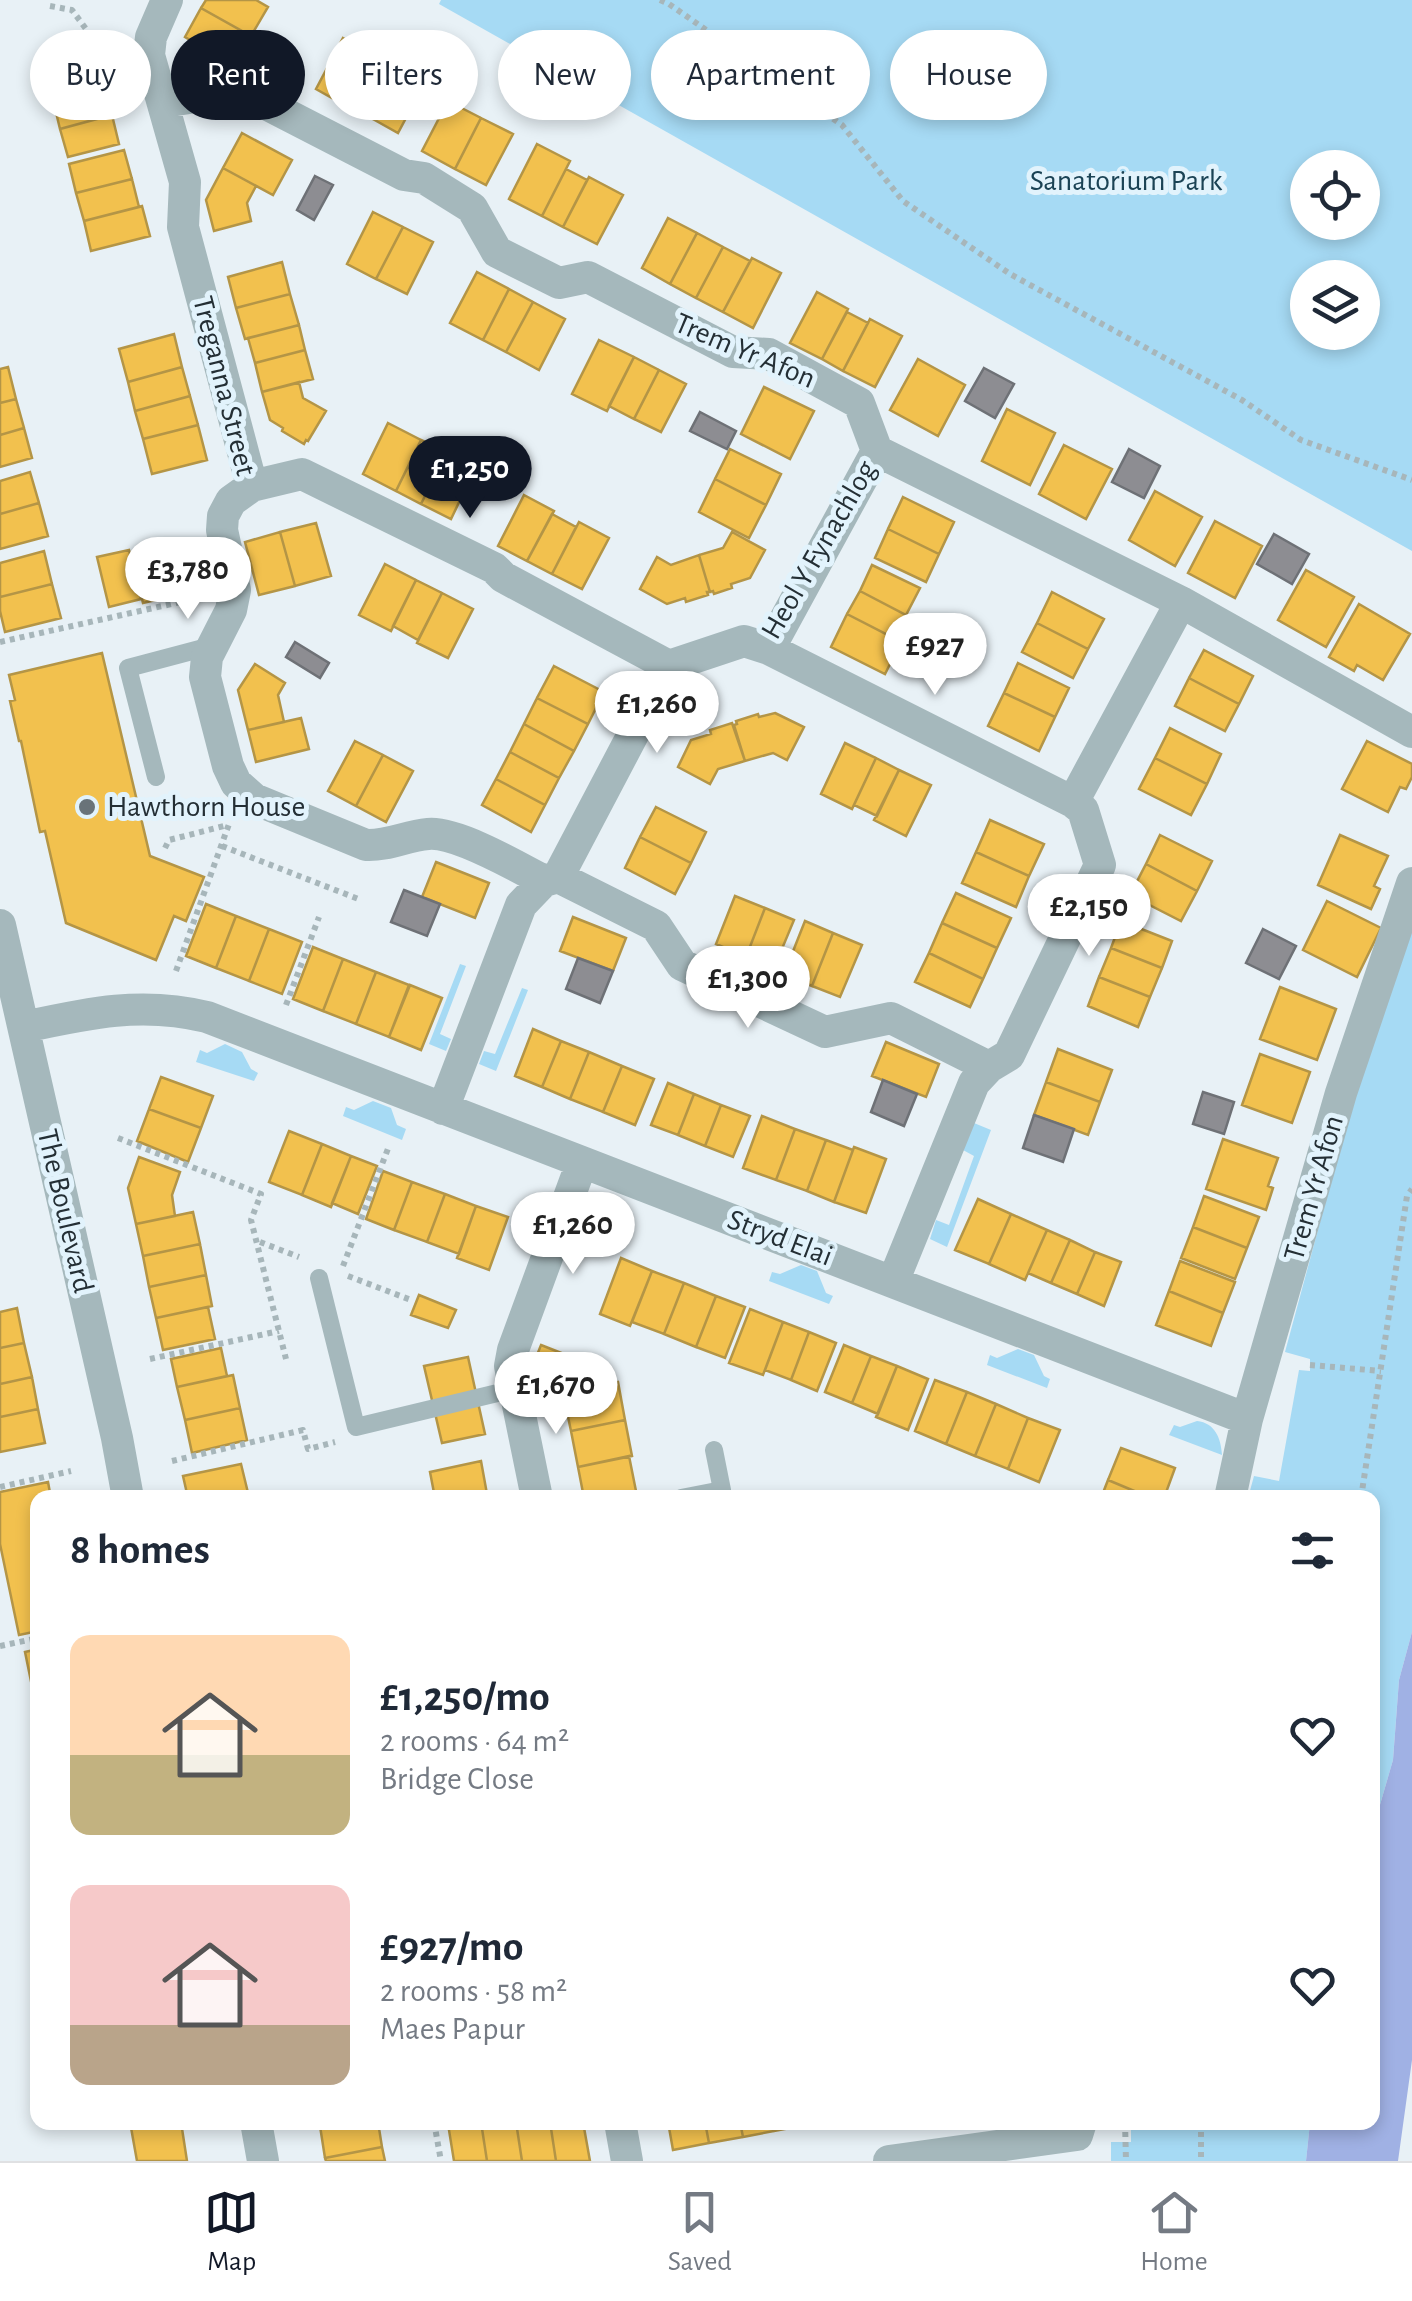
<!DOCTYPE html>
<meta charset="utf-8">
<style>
:root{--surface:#fff;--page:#f2f2f3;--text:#1f2937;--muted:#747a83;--line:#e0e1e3;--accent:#111827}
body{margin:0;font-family:"Alegreya Sans",sans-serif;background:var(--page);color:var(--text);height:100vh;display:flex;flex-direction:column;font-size:38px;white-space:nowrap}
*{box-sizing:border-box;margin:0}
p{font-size:32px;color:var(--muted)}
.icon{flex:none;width:55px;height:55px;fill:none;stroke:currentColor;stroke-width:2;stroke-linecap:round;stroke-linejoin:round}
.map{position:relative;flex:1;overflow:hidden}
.panel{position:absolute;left:30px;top:1490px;width:1350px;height:640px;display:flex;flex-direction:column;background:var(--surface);border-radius:20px;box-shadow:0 5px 15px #0003}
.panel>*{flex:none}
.top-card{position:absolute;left:30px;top:30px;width:1352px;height:90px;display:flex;gap:20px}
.buttons{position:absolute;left:1290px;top:150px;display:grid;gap:20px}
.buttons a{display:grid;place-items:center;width:90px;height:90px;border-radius:50%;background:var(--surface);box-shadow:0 5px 15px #0003;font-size:50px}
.price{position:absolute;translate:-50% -85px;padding:0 22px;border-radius:35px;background:#fff;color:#222;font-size:32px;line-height:65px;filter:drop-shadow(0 2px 5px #0008)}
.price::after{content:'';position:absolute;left:50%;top:60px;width:30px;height:22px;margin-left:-15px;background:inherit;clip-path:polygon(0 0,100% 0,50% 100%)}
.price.on{background:var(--accent);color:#fff}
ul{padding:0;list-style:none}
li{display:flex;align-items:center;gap:30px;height:250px;padding:0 40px}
li span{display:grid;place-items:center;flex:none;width:280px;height:200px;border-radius:20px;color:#555}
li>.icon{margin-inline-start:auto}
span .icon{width:120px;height:120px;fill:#fffc;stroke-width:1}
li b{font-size:42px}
h2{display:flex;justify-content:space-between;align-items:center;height:120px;padding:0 40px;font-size:42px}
.pill{padding:0 35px;border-radius:45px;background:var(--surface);box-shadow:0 5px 15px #0003;font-size:35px;line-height:90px}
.pill.on{background:var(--accent);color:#fff}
.tab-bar{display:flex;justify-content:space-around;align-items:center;height:140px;border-top:2px solid var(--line);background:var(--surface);font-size:28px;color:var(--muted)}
.tab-bar a{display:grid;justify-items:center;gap:5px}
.tab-bar .on{color:var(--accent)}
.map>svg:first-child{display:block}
.green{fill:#a6daf4;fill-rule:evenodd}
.water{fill:#a0b1e4}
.homes{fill:#f2c14e;stroke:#b49546;stroke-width:2.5}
.industry{fill:#8d8d92;stroke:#6e7176;stroke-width:2.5}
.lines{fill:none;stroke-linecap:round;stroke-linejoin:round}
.path{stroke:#a7b6ba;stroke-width:6;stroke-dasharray:5 5;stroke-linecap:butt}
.lane{stroke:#a5b8bc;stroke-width:18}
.street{stroke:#a5b8bc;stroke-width:32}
.poi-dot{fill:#697379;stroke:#e2f3fc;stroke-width:4}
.labels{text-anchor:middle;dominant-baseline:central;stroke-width:10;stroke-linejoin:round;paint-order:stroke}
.park-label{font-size:30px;fill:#1b4355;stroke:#e2f3fc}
.street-label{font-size:30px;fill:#242f35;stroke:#e2f3fc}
.poi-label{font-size:30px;fill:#242f35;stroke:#e2f3fc;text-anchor:start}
</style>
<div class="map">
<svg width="1412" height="2161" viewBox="0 0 1412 2161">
<rect width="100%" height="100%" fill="#e8f1f6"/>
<path class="green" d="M441 0H1412V551L439 4ZM1308 168H1362V222H1308ZM1308 278H1362V332H1308Z
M1412 926V1632L1399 1680 1393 1760 1373 1829 1372 1498H1248L1254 1476 1279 1481 1299 1370 1310 1371V1359L1285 1352 1356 1089Z
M460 964 466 966 440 1034 451 1039 446 1051 429 1044Z
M522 988 528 990 496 1071 479 1064 484 1051 495 1054Z
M225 1044 242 1052 251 1069 258 1073 254 1081 196 1062 200 1050 207 1053Z
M373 1101 391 1108 397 1125 406 1129 402 1140 343 1116 346 1107 354 1110Z
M974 1123 991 1130 947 1247 930 1239 936 1220 949 1225 974 1156 963 1150Z
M801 1265 817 1271 826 1293 833 1296 829 1304 769 1281 772 1272 780 1274Z
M1018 1349 1034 1355 1044 1376 1050 1379 1047 1388 987 1365 990 1355 997 1358Z
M1197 1421C1215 1423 1221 1438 1222 1455L1169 1435 1174 1425 1180 1427Z
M1131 2123V2122L1310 2123 1306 2161H1111V2142H1131Z"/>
<path class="water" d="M1412 1632V2060L1398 2161H1306L1310 2123 1372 2122 1373 1829 1393 1760 1399 1680Z"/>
<path class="homes" d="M206 0H256L268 7 251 36 201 8Z
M201 8 251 36 234 66 185 37Z
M343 38 376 55 348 107 316 89Z
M98 48 107 82 52 96 43 62Z
M374 59 398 72 373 119 348 107Z
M398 72 423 86 398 133 373 119Z
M107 82 115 114 60 129 52 96Z
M448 101 481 118 455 169 422 151Z
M112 115 119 144 68 157 60 129Z
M481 118 513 134 486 185 455 169Z
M242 133 292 160 273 195 223 168Z
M537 144 570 161 542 216 509 199Z
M124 150 132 179 76 193 69 164Z
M223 168 256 186 247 203 251 221 214 231 206 200Z
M566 169 587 180 563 227 542 216Z
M589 177 623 195 597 244 563 227Z
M132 179 139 207 84 221 76 193Z
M142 206 150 236 91 251 84 221Z
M373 212 403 227 376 279 347 264Z
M668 218 697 233 670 284 642 268Z
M403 227 433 242 407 294 376 279Z
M697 233 723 247 696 298 670 284Z
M723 247 750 261 723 312 696 298Z
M752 258 781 273 753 328 723 312Z
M282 262 290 294 236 308 228 277Z
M477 272 509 289 483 340 450 323Z
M509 289 533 302 506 352 483 340Z
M817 292 848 309 822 359 790 343Z
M290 294 299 325 245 339 236 308Z
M533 302 565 319 539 370 506 352Z
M847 312 868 323 843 371 822 359Z
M870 319 902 336 875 387 843 371Z
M299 325 305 350 255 363 248 338Z
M174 334 182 367 128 382 119 349Z
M599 340 634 357 607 411 572 394Z
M305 350 313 379 262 392 255 363Z
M634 357 659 370 634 419 609 406Z
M918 359 965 385 938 436 890 410Z
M8 367 16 399 0 403V369Z
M182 367 190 396 135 411 128 382Z
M659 370 686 384 661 432 634 419Z
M299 382 303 398 326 411 308 441 306 440 304 444 282 431 283 428 270 420 262 392Z
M764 387 814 411 790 459 741 434Z
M190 396 198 425 143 439 135 411Z
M16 399 24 428 0 435V403Z
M1007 409 1055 433 1030 485 982 461Z
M388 423 421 440 396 491 363 474Z
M198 425 207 460 152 474 143 439Z
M24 428 32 458 0 467V435Z
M421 440 447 452 421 504 396 491Z
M1064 445 1112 469 1086 519 1039 494Z
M730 449 781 474 766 505 715 479Z
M447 452 476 467 451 519 421 504Z
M30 472 39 503 0 514V481Z
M715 479 766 505 749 538 699 512Z
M1155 491 1202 517 1175 566 1129 540Z
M524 495 554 511 527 561 498 546Z
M903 497 954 522 939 554 888 529Z
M39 503 48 536 0 549V514Z
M552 514 576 527 552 574 527 561Z
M1215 521 1262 546 1235 598 1188 573Z
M579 522 609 538 582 589 552 574Z
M316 523 331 576 295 586 280 532Z
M888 529 939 554 926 582 875 558Z
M280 532 295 586 259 595 245 542Z
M732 532 765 550 750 578 731 584 732 588 714 594 713 591 710 592 699 555 723 548Z
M162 540 197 560 181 588 166 592 168 597 143 603 131 557 155 551Z
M129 550 141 599 109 607 97 557Z
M44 551 52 584 0 597V563Z
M699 555 710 592H707L708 595 686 602 685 598 667 604 640 589 657 557 671 565Z
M385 564 416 580 391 631 359 615Z
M872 565 920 588 906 615 860 591Z
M1306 570 1354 597 1326 647 1278 620Z
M416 580 442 593 418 640 393 626Z
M52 584 61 618 5 632 0 611V597Z
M860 591 906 615 894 638 847 614Z
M1052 592 1104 619 1088 649 1037 623Z
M442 593 473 609 448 658 417 643Z
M1359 604 1410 634 1383 680 1357 665 1354 671 1329 657Z
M847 614 901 642 885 674 831 647Z
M1037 623 1088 649 1073 678 1022 652Z
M1204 650 1253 676 1239 704 1189 678Z
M102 653 150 856 204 877 186 921 174 916 156 960 66 923 45 831 40 832 21 741H19L10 701 15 700 9 675Z
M1018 663 1069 688 1055 717 1004 693Z
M255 664 285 683 278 695 284 722 248 730 238 690Z
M554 666 604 692 588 724 537 698Z
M1189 678 1239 704 1225 731 1175 706Z
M1004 693 1055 717 1039 751 988 726Z
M537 698 588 724 574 751 524 724Z
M775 713 804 727 787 760 773 753 745 761 734 725 737 724 736 721 758 714 759 717Z
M301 718 309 749 256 762 248 730Z
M732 723 745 761 718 769 710 784 678 767 691 740 711 734 710 730Z
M524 724 574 751 559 778 510 752Z
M1170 728 1221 754 1207 784 1155 758Z
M355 741 383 755 356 806 328 791Z
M1367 741 1412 764V777L1406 789 1400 787 1388 812 1342 789Z
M845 743 876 758 852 809 821 794Z
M510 752 559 778 545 805 496 779Z
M383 755 413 771 386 822 356 806Z
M876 758 899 770 877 816 854 805Z
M1155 758 1207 784 1191 815 1139 789Z
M899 770 931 785 906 836 874 820Z
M496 779 545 805 531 832 482 805Z
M656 807 706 832 691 863 640 837Z
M990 820 1044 844 1029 876 976 852Z
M1160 835 1212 861 1197 891 1146 864Z
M1340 835 1388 856 1374 886 1380 889 1371 909 1318 885Z
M640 837 691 863 675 894 625 868Z
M976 852 1029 876 1016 907 962 883Z
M436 862 489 883 475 918 422 897Z
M1146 864 1197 891 1181 921 1130 895Z
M956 893 1011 918 997 948 942 923Z
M735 896 765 908 746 957 716 944Z
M1327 901 1381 928 1357 977 1303 950Z
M206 904 236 916 216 968 186 956Z
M765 908 794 920 774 968 746 957Z
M236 916 269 929 249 981 216 968Z
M573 917 626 938 613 971 560 951Z
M805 921 833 933 812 986 784 974Z
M1121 921 1172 941 1162 968 1111 948Z
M942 923 997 948 983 979 929 953Z
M269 929 302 942 282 994 249 981Z
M833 933 862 945 840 997 812 986Z
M313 947 343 959 323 1011 293 999Z
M1111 948 1162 968 1150 997 1099 977Z
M929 953 983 979 970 1007 915 982Z
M343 959 376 972 356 1024 323 1011Z
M376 972 409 985 389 1037 356 1024Z
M1099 977 1150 997 1138 1027 1088 1006Z
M410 985 442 998 421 1050 389 1037Z
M1280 987 1336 1009 1317 1060 1260 1039Z
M533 1029 561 1041 542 1087 515 1076Z
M561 1041 589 1052 570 1099 542 1087Z
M886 1042 939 1064 926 1097 872 1076Z
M1058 1049 1112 1070 1100 1102 1046 1082Z
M589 1052 622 1066 603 1112 570 1099Z
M1260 1054 1310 1072 1292 1123 1242 1105Z
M622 1066 654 1079 635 1125 603 1112Z
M161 1077 213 1096 201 1128 149 1109Z
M1046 1082 1100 1102 1088 1135 1034 1115Z
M668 1083 694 1094 678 1135 651 1125Z
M694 1094 721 1105 705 1146 678 1135Z
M721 1105 750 1116 733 1157 705 1146Z
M149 1109 201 1128 188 1162 137 1141Z
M762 1116 795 1129 776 1180 743 1168Z
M795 1129 826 1140 807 1191 776 1180Z
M289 1131 322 1144 302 1195 269 1182Z
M1223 1139 1278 1158 1268 1186 1273 1188 1266 1210 1206 1189Z
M826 1140 853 1150 834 1202 807 1191Z
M322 1144 351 1156 331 1207 302 1195Z
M854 1147 886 1159 866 1213 834 1202Z
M351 1156 377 1166 358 1214 332 1203Z
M139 1157 180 1172 172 1195 175 1216 136 1224 128 1188Z
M383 1171 412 1182 394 1230 366 1219Z
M412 1182 445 1194 427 1242 394 1230Z
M445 1194 476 1206 459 1254 427 1242Z
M1204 1196 1259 1217 1247 1248 1193 1227Z
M978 1199 1011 1214 989 1264 955 1250Z
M476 1206 508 1217 489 1270 457 1258Z
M193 1212 200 1244 143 1256 136 1224Z
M1011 1214 1047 1230 1025 1280 989 1264Z
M1193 1227 1247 1248 1235 1279 1181 1258Z
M1047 1230 1070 1240 1051 1283 1028 1273Z
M1070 1240 1095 1252 1077 1294 1051 1283Z
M200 1244 206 1275 149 1287 143 1256Z
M1095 1252 1121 1262 1104 1306 1077 1294Z
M621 1258 652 1271 630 1326 600 1314Z
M1180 1261 1235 1282 1223 1313 1169 1291Z
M652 1271 684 1283 664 1334 632 1322Z
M206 1275 212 1306 156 1318 149 1287Z
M684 1283 716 1296 696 1347 664 1334Z
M1169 1291 1223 1313 1211 1346 1156 1325Z
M419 1295 456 1310 448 1328 411 1315Z
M716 1296 745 1307 725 1358 696 1347Z
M208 1307 215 1339 163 1350 156 1318Z
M17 1308 24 1343 0 1348V1312Z
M750 1309 783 1322 763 1375 729 1363Z
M783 1322 809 1332 791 1380 765 1370Z
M809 1332 836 1343 817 1391 791 1380Z
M24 1343 32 1377 0 1384V1348Z
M541 1345 564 1354 555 1379 531 1370Z
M844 1345 871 1356 852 1403 825 1392Z
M221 1348 227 1376 177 1387 171 1359Z
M871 1356 897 1366 878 1414 852 1403Z
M468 1357 485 1434 442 1443 424 1366Z
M897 1366 928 1379 908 1430 876 1417Z
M233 1375 240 1408 185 1420 177 1387Z
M32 1377 38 1409 0 1417V1384Z
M935 1380 967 1392 946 1444 915 1431Z
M618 1382 625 1420 571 1431 563 1393Z
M967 1392 996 1404 975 1456 946 1444Z
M996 1404 1028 1418 1008 1469 975 1456Z
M240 1408 247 1440 192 1453 185 1420Z
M38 1409 45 1443 0 1452V1417Z
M1028 1418 1060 1430 1039 1482 1008 1469Z
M625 1420 632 1456 578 1467 571 1431Z
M1121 1448 1175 1468 1164 1498H1151L1108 1480Z
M629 1456 636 1491 602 1498H584L578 1467Z
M481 1461 487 1494 472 1498H435L430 1472Z
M241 1464 249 1497 188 1498 183 1476Z
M1108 1480 1151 1498H1101Z
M48 1482 51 1498H38V1631L19 1635 0 1544V1492Z
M38 1649V1690L33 1691 25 1652Z
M130 2122H181L187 2161H137Z
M339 2122H378L382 2147 325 2158 320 2126Z
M481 2122H516L522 2161H487Z
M481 2122 487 2161H454L448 2124Z
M516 2122H550L556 2161H522Z
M550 2122H583L590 2161H556Z
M668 2122H705L709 2143 673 2150Z
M705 2122H740L743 2137 709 2143Z
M740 2122H773L774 2131 743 2137Z
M773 2122H805L806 2125 774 2131Z
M382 2147 385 2161H326L325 2158Z"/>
<path class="industry" d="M315 176 333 185 314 220 297 210Z
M984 368 1014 384 995 418 965 401Z
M700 412 736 431 727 449 690 431Z
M1129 449 1160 466 1144 498 1112 482Z
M1274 534 1309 554 1292 584 1257 564Z
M295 642 329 663 320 678 286 657Z
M404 890 440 904 427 936 391 922Z
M1263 929 1296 946 1279 979 1246 963Z
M578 958 613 971 600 1003 566 989Z
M883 1080 917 1094 904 1126 871 1112Z
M1203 1092 1234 1102 1224 1134 1193 1124Z
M1034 1115 1074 1129 1063 1162 1023 1148Z"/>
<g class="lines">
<path class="path" d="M660 0 669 4 842 125 903 201 1010 274 1242 400 1301 440 1412 480
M50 6 72 10 92 37H108
M0 642 194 599
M222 846 361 900
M165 848 169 840 228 825
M176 971 229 824
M286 1005 319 917
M118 1138 261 1194 251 1220 286 1359
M260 1242 299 1257
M343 1266 389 1146
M348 1276 411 1300
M150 1359 279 1331
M1310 1365 1381 1371
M172 1461 303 1430 308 1449 335 1442
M0 1487 71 1471
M1361 1498 1407 1196 1412 1189
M0 1646 38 1638
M434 2122 441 2161
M1125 2122 1126 2161
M1201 2122V2161"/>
<path class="lane" d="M156 777 128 668 211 646
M319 1278 356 1427 514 1389
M681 1498 722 1490 714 1450"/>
<path class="street" d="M167 0 151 37 149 55 185 182 183 227 252 486 231 501 223 516 222 530 235 590 231 610 207 657 205 677 228 766 236 783 254 799 366 845C388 846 406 836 428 834 456 831 518 867 544 881
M164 102 239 90 404 175 424 178 472 208 497 252 559 283 588 277 733 352 769 354 859 403 877 451 1181 602 1412 732
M252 486 302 474 494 568 503 577 669 666
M769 649 1073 802
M558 877 656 926 682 965 825 1032 891 1018 989 1067
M0 925 117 1438 128 1498
M24 1027C88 1013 142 1001 207 1017L1247 1419
M443 1109 521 905 544 881 558 877 669 666 744 641 769 649 877 451
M893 1282 974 1083 989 1067 1009 1055 1100 865 1083 810 1073 802 1181 602
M537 1498 510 1366 513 1350 582 1162
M1230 1498 1247 1419 1341 1093 1412 883
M256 2122 263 2161
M620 2122 627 2161
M889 2161 1077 2135 1081 2122"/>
</g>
<circle class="poi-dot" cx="87" cy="807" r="10"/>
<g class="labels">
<g class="park-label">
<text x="1126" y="181">Sanatorium Park</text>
</g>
<g class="street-label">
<text transform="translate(745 351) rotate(23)">Trem Yr Afon</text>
<text transform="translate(224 386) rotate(76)">Treganna Street</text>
<text transform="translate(819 550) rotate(-60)">Heol Y Fynachlog</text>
<text transform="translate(1314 1188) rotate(-74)">Trem Yr Afon</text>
<text transform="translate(65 1211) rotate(77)">The Boulevard</text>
<text transform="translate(780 1238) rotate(21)">Stryd Elai</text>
</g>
<g class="poi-label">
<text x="107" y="807">Hawthorn House</text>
</g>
</g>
</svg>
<div class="buttons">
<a><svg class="icon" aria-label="locate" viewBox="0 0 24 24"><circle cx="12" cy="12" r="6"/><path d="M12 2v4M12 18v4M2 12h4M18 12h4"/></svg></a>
<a><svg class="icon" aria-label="layers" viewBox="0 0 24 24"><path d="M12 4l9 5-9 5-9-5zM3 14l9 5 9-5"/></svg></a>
</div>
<b class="price on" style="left:470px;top:521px">£1,250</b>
<b class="price" style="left:188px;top:622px">£3,780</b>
<b class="price" style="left:935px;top:698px">£927</b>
<b class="price" style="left:657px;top:756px">£1,260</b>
<b class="price" style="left:1089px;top:959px">£2,150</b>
<b class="price" style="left:748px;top:1031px">£1,300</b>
<b class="price" style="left:573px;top:1277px">£1,260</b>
<b class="price" style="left:556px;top:1437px">£1,670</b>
<div class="top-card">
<a class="pill">Buy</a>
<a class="pill on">Rent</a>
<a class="pill">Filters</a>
<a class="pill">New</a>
<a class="pill">Apartment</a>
<a class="pill">House</a>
</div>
<section class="panel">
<h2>8 homes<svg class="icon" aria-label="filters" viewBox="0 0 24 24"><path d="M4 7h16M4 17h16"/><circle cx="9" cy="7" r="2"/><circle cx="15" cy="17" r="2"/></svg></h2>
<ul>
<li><span style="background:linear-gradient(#ffd9b3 60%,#c2b280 0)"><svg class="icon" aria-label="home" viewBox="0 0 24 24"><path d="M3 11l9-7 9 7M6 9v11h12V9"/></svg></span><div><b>£1,250/mo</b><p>2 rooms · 64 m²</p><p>Bridge Close</p></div><svg class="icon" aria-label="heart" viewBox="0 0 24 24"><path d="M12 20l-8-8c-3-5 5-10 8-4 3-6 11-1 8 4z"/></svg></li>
<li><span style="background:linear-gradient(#f6c9c9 70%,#b9a48a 0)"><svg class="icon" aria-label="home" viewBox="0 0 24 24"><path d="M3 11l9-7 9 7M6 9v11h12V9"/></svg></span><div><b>£927/mo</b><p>2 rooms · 58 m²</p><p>Maes Papur</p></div><svg class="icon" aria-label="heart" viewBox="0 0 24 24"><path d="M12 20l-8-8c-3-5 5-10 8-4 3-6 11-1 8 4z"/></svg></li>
</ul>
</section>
</div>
<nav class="tab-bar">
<a class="on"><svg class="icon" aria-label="map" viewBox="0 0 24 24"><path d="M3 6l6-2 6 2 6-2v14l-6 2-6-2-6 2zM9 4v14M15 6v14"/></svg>Map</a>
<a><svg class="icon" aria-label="saved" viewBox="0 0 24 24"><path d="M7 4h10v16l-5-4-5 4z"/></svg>Saved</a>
<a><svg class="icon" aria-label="home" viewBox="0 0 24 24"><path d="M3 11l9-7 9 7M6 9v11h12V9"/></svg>Home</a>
</nav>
